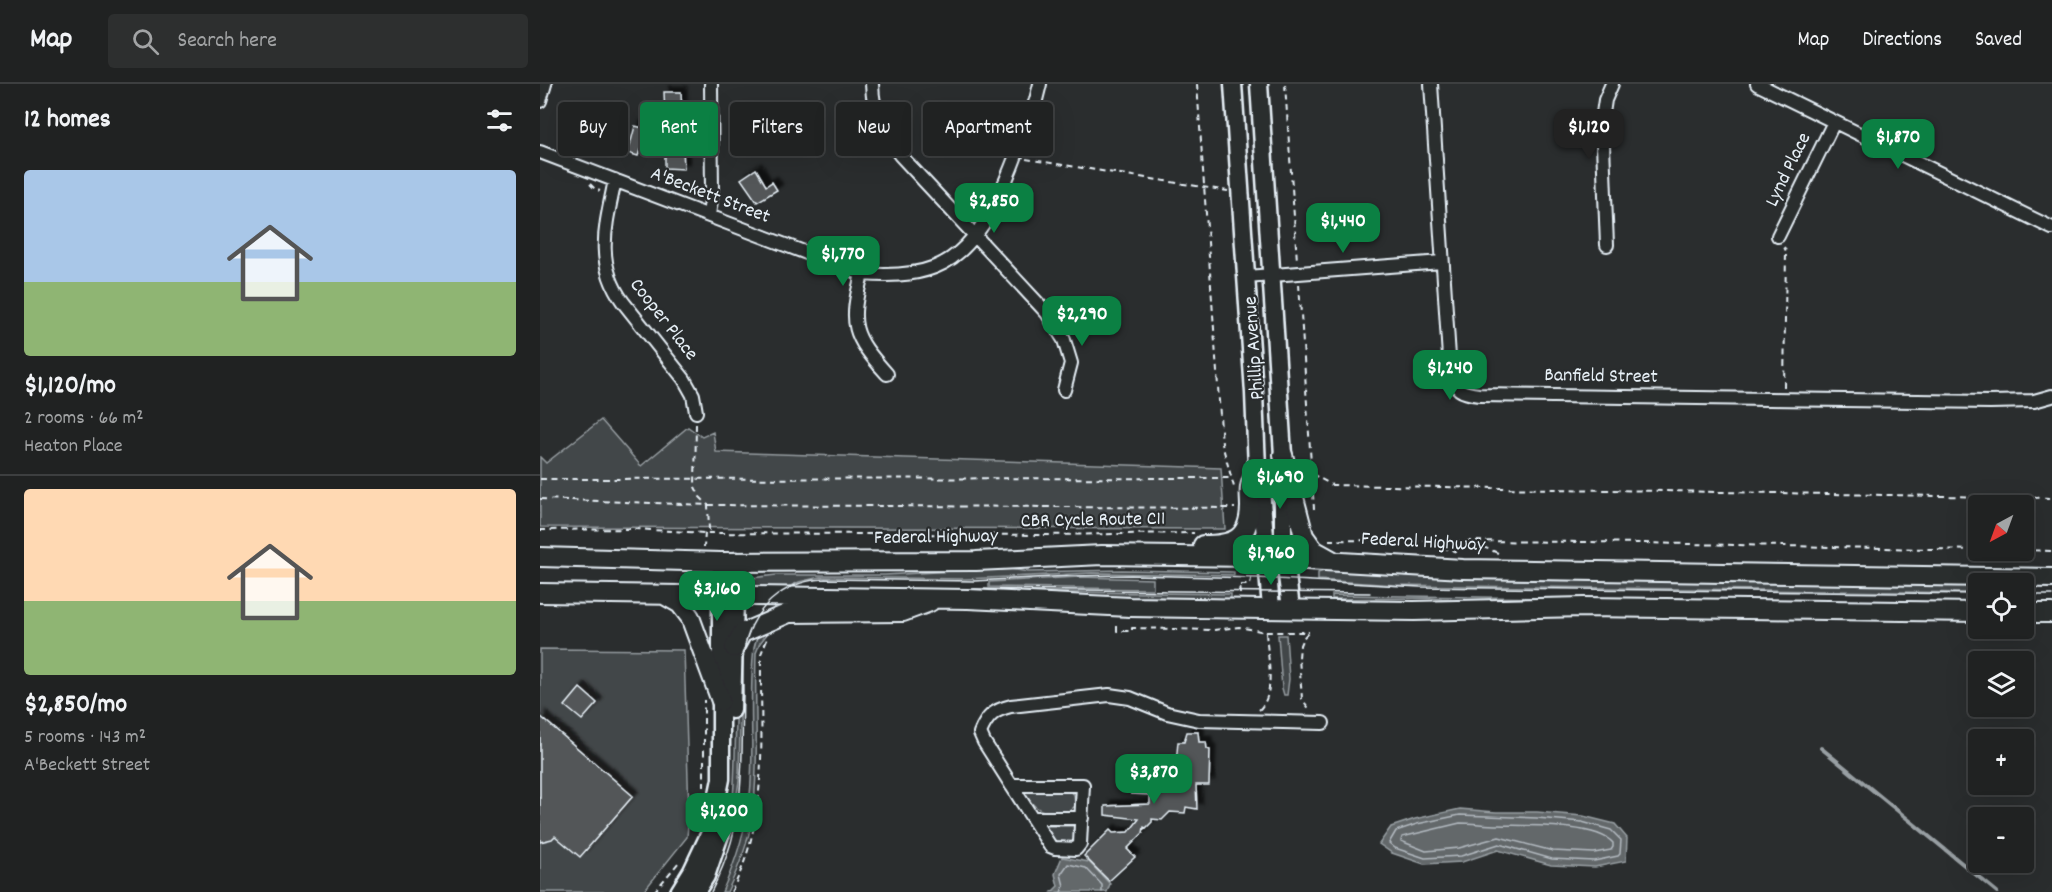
<!DOCTYPE html>
<meta charset="utf-8">
<style>
:root{--surface:#202222;--page:#2d2f2f;--text:#f1f3f6;--muted:#a2a4a5;--line:#3d3f40;--accent:#0b8043}
body{margin:0;font-family:Dekko,sans-serif;background:var(--page);color:var(--text);height:100vh;display:flex;flex-direction:column;font-size:22px;white-space:nowrap}
*{box-sizing:border-box;margin:0}
p{font-size:20px;color:var(--muted)}
.icon{flex:none;width:33px;height:33px;fill:none;stroke:currentColor;stroke-width:2;stroke-linecap:round;stroke-linejoin:round}
.map{position:relative;flex:1;overflow:hidden}
.sheet{display:flex;flex-direction:column;background:var(--surface);width:540px}
.sheet>*{flex:none}
.top-card{position:absolute;left:18px;top:18px;width:570px;height:54px;display:flex;gap:12px}
.needle{width:39px;rotate:221deg}
.fabs{position:absolute;left:1428px;top:411px;display:grid;gap:12px}
.fabs a{display:grid;place-items:center;width:66px;height:66px;border-radius:6px;background:var(--surface);box-shadow:0 6px 24px #0002,0 0 0 2px var(--line);font-size:30px}
.price{position:absolute;translate:-50% -51px;padding:0 14px;border-radius:12px;background:var(--accent);color:#fff;font-size:20px;line-height:39px;filter:drop-shadow(0 2px 3px #0008)}
.price::after{content:'';position:absolute;left:50%;top:36px;width:18px;height:14px;margin-left:-9px;background:inherit;clip-path:polygon(0 0,100% 0,50% 100%)}
.price.active{background:#222;color:#fff}
ul{padding:0;list-style:none}
li{display:grid;align-content:center;gap:12px;height:318px;padding:0 24px}
li+li{border-top:2px solid var(--line)}
li span{display:grid;place-items:center;height:186px;border-radius:6px;color:#555}
li>.icon{margin-inline-start:auto}
span .icon{width:108px;height:108px;fill:#fffc;stroke-width:1}
li b{font-size:26px}
h2{display:flex;justify-content:space-between;align-items:center;height:72px;padding:0 24px;font-size:26px}
.pill{padding:0 21px;border-radius:6px;background:var(--surface);box-shadow:0 6px 24px #0002,0 0 0 2px var(--line);font-size:21px;line-height:54px}
.pill.active{background:var(--accent);color:#fff}
header{display:flex;align-items:center;gap:36px;box-sizing:border-box;height:84px;padding:0 30px;background:var(--surface);border-bottom:2px solid var(--line)}
header strong{font-size:28px}
nav{display:flex;gap:33px;margin-inline-start:auto;font-size:21px}
.search{width:420px;height:54px;background:var(--page);display:flex;align-items:center;gap:15px;box-sizing:border-box;padding:0 21px;border-radius:6px;color:var(--muted);font-size:22px}
main{display:flex;flex:1;min-height:0}
.map>svg:first-child{display:block}
.green{fill:#424648;stroke:#959ca0;stroke-width:1.5}
.water{fill:#63686b;stroke:#989fa3;stroke-width:1.5}
.lines{fill:none;stroke-linecap:round;stroke-linejoin:round}
.shore{stroke:#b3bac0;stroke-width:1.5}
.stream{stroke:#989fa3;stroke-width:4}
.building{fill:#535759;stroke:#e8f1f8;stroke-width:1.5;filter:url(#shadow)}
.minor-casing{stroke:#e8f1f8;stroke-width:16}
.major-casing{stroke:#e8f1f8;stroke-width:21}
.highway-casing{stroke:#e8f1f8;stroke-width:22}
.path{stroke:#e8f1f8;stroke-width:2;stroke-dasharray:6 4.5;stroke-linecap:butt}
.minor{stroke:#2a2d2e;stroke-width:12}
.major{stroke:#2a2d2e;stroke-width:16}
.highway{stroke:#2a2d2e;stroke-width:18}
.tram{stroke:#e8f1f8;stroke-width:1.5}
.labels{text-anchor:middle;dominant-baseline:central;stroke-width:4.5;stroke-linejoin:round;paint-order:stroke}
.street-label{font-size:20px;fill:#e8f1f8;stroke:#2a2d2e}
</style>
<header>
<strong>Map</strong>
<div class="search"><svg class="icon" aria-label="search" viewBox="0 0 24 24"><circle cx="10" cy="10" r="6"/><path d="M15 15l6 6"/></svg>Search here</div>
<nav><a>Map</a><a>Directions</a><a>Saved</a></nav>
</header>
<main>
<section class="sheet">
<h2>12 homes<svg class="icon" aria-label="filters" viewBox="0 0 24 24"><path d="M4 7h16M4 17h16"/><circle cx="9" cy="7" r="2"/><circle cx="15" cy="17" r="2"/></svg></h2>
<ul>
<li><span style="background:linear-gradient(#a9c7e8 60%,#8fb573 0)"><svg class="icon" aria-label="home" viewBox="0 0 24 24"><path d="M3 11l9-7 9 7M6 9v11h12V9"/></svg></span><div><b>$1,120/mo</b><p>2 rooms · 66 m²</p><p>Heaton Place</p></div></li>
<li><span style="background:linear-gradient(#ffd9b3 60%,#8fb573 0)"><svg class="icon" aria-label="home" viewBox="0 0 24 24"><path d="M3 11l9-7 9 7M6 9v11h12V9"/></svg></span><div><b>$2,850/mo</b><p>5 rooms · 143 m²</p><p>A'Beckett Street</p></div></li>
</ul>
</section>
<div class="map">
<svg width="1512" height="808" viewBox="0 0 1512 808">
<defs>
<filter id="shadow"><feDropShadow dx="5.5" dy="-5.5" stdDeviation="1.5" flood-color="#0009"/></filter>
</defs>
<rect width="100%" height="100%" fill="#2a2d2e"/>
<filter id="ink" filterUnits="userSpaceOnUse"><feTurbulence type="fractalNoise" baseFrequency=".0167" numOctaves="2"/><feDisplacementMap in="SourceGraphic" scale="12" xChannelSelector="R" yChannelSelector="G"/><feConvolveMatrix kernelMatrix="1 2 1 2 8 2 1 2 1" color-interpolation-filters="sRGB"/></filter>
<g filter="url(#ink)">
<path class="green" d="M61 336 101 382 148 343 162 353 173 348 176 368 681 384 685 445 0 443V373L6 379Z
M464 484 488 488 582 486 694 488V491L552 489 425 495 280 493 259 498 240 507 200 503 212 494 236 491H345Z
M789 485 939 495 1438 501V509L856 501 778 496V489Z
M539 493 613 495V505L449 503V498Z
M294 505 691 510V516L684 518Z
M792 511 1074 515 937 519 890 514 792 515Z
M231 545 220 559 216 569C214 624 220 680 212 735 208 761 198 785 187 808H182C196 777 206 746 210 711 215 662 208 613 214 564L218 549Z
M738 551H746L749 595 747 611H744L742 604Z
M0 565 144 566 149 728 147 753 103 808H0Z
M201 585 199 697 190 753 187 752C200 697 191 640 201 585Z
M482 705 528 707 534 710 535 722 527 729C502 729 495 728 482 705Z
M503 742H534L536 753C523 770 511 754 503 742Z"/>
<path class="water" d="M920 725 956 728H997L1043 732 1075 740 1087 754 1086 777 1055 783 1011 781 958 766 922 778 884 780 852 769 839 760 851 743 875 735Z
M522 773 549 778 570 800 567 808H512L518 802 515 790Z"/>
<g class="lines">
<path class="shore" d="M920 731 997 734 1042 738 1071 746 1081 756 1080 770 1078 772 1054 777 1012 775 959 760 921 772 885 774 855 764 849 759 856 747 877 740Z
M920 739C933 739 945 741 958 741 984 742 1056 739 1073 759V763L1071 766 1054 769 1013 767 959 753 919 764 886 767 861 757 862 753Z
M521 808 524 802 521 790 528 780 546 784 562 801V808"/>
<path class="stream" d="M1281 664 1457 808"/>
</g>
<path class="building" d="M124 8H141L142 32 125 33Z
M129 39 142 45 144 85 125 84V56H133Z
M217 39 218 68H201L203 40Z
M95 42 103 44 104 42 113 45 112 51 116 52 112 69 100 66 98 72 88 69Z
M216 85 226 102 232 98 237 106 217 118 201 95Z
M40 604 57 619 42 636 25 622Z
M0 632 93 712 40 773 15 752 12 755 0 758Z
M647 648H658L659 658H666L667 665 670 666 669 701H656L657 725 646 723 645 729 630 728 622 736 612 735V738L606 744 604 743 603 749 587 765 595 773 569 797 544 772 570 746 573 749 589 748 599 735 565 731V722L610 720V711L591 710 592 700 613 699V688L635 690 638 658H644Z"/>
<g class="lines">
<defs>
<path id="minor" d="M332 0C333 31 342 47 360 71L507 229 524 256 531 279 524 306
M891 0 910 288C915 306 921 309 939 311L1450 318 1494 317 1512 312
M1217 0 1512 144
M0 17 5 0
M0 68 322 190C347 192 372 192 395 183 452 161 476 68 496 16L500 0
M75 96C66 141 54 178 83 218L144 295 153 311 156 328
M169 132 172 107 171 0
M1238 152 1294 38
M1067 161 1062 36 1065 16 1072 0
M322 190C309 241 312 251 347 290
M706 193 902 178
M471 701H543L540 760 536 765 515 764 510 762 444 658 440 649C447 632 454 626 471 622L569 611 590 614 627 629 659 636 783 639
M492 734H542"/>
<path id="major" d="M693 0 714 309 717 385 721 405 731 524
M719 0 743 371V457L751 525
M192 626 196 477
M139 808 152 787 170 749 181 695V478
M156 808 166 792 185 736"/>
<path id="highway" d="M743 371 764 452 774 466 792 476
M663 461C692 461 709 456 710 423 710 416 709 410 710 403 711 397 715 391 717 385
M0 473 181 478 436 477 562 471 714 473 923 485 1512 494
M0 509 428 515 590 523 795 526 874 527 1044 523 1438 528
M124 511 140 520 150 533 181 617
M1484 529H1512
M194 564 202 549 249 529 363 528 390 518"/>
</defs>
<use href="#minor" class="minor-casing"/>
<use href="#major" class="major-casing"/>
<use href="#highway" class="highway-casing"/>
<path class="path" d="M657 0 682 360 694 403
M745 0 757 177
M486 75 688 107
M50 100 55 105 60 107
M759 200 774 425
M1244 303 1246 167 1244 163
M156 340 155 403 160 413 168 421 169 446 165 449 164 463
M772 390 792 401 1512 414
M0 395 692 394
M0 415 168 421 695 424
M0 446 95 445 165 449 505 451 654 449
M789 456 1051 458 1438 466
M894 458 897 462 917 468
M933 459 958 469
M1484 466 1512 467
M700 510 699 501H710L712 488
M577 542V547H592V544L674 546 699 543 726 548H769
M768 549 763 554 760 561 759 574 762 615 771 627
M719 626C737 609 727 571 726 548
M164 703V616
M114 808 139 778
M191 808C230 735 220 650 221 570L227 555"/>
<use href="#minor" class="minor"/>
<use href="#major" class="major"/>
<use href="#highway" class="highway"/>
<path class="tram" d="M434 505 830 509
M1484 511H1512
M171 808C187 777 198 742 200 707 203 675 202 643 203 610 203 591 201 570 208 551 219 518 250 496 285 495L434 497 531 492 591 491 717 494 880 503 1438 510"/>
</g>
</g>
<g class="labels">
<g class="street-label">
<text transform="translate(1249 86) rotate(-64)">Lynd Place</text>
<text transform="translate(170 112) rotate(21)">A'Beckett Street</text>
<text transform="translate(123 236) rotate(52)">Cooper Place</text>
<text transform="translate(715 264) rotate(-94)">Phillip Avenue</text>
<text transform="translate(1061 293) rotate(1)">Banfield Street</text>
<text transform="translate(553 437) rotate(-1)">CBR Cycle Route C11</text>
<text transform="translate(396 454) rotate(-1)">Federal Highway</text>
<text transform="translate(883 459) rotate(3)">Federal Highway</text>
</g>
</g>
</svg>
<div class="fabs">
<a><svg class="needle" viewBox="-14 -14 28 28"><path d="M0-13l5 13h-10z" fill="#e53935"/><path d="M0 13l5-13h-10z" fill="#a2a4a5"/></svg></a>
<a><svg class="icon" aria-label="locate" viewBox="0 0 24 24"><circle cx="12" cy="12" r="6"/><path d="M12 2v4M12 18v4M2 12h4M18 12h4"/></svg></a>
<a><svg class="icon" aria-label="layers" viewBox="0 0 24 24"><path d="M12 4l9 5-9 5-9-5zM3 14l9 5 9-5"/></svg></a>
<a>+</a>
<a>−</a>
</div>
<b class="price active" style="left:1049px;top:76px">$1,120</b>
<b class="price" style="left:1358px;top:86px">$1,870</b>
<b class="price" style="left:454px;top:150px">$2,850</b>
<b class="price" style="left:803px;top:170px">$1,440</b>
<b class="price" style="left:303px;top:203px">$1,770</b>
<b class="price" style="left:542px;top:263px">$2,290</b>
<b class="price" style="left:910px;top:317px">$1,240</b>
<b class="price" style="left:740px;top:426px">$1,690</b>
<b class="price" style="left:731px;top:502px">$1,960</b>
<b class="price" style="left:177px;top:538px">$3,160</b>
<b class="price" style="left:614px;top:721px">$3,870</b>
<b class="price" style="left:184px;top:760px">$1,200</b>
<div class="top-card">
<a class="pill">Buy</a>
<a class="pill active">Rent</a>
<a class="pill">Filters</a>
<a class="pill">New</a>
<a class="pill">Apartment</a>
</div>
</div>
</main>
